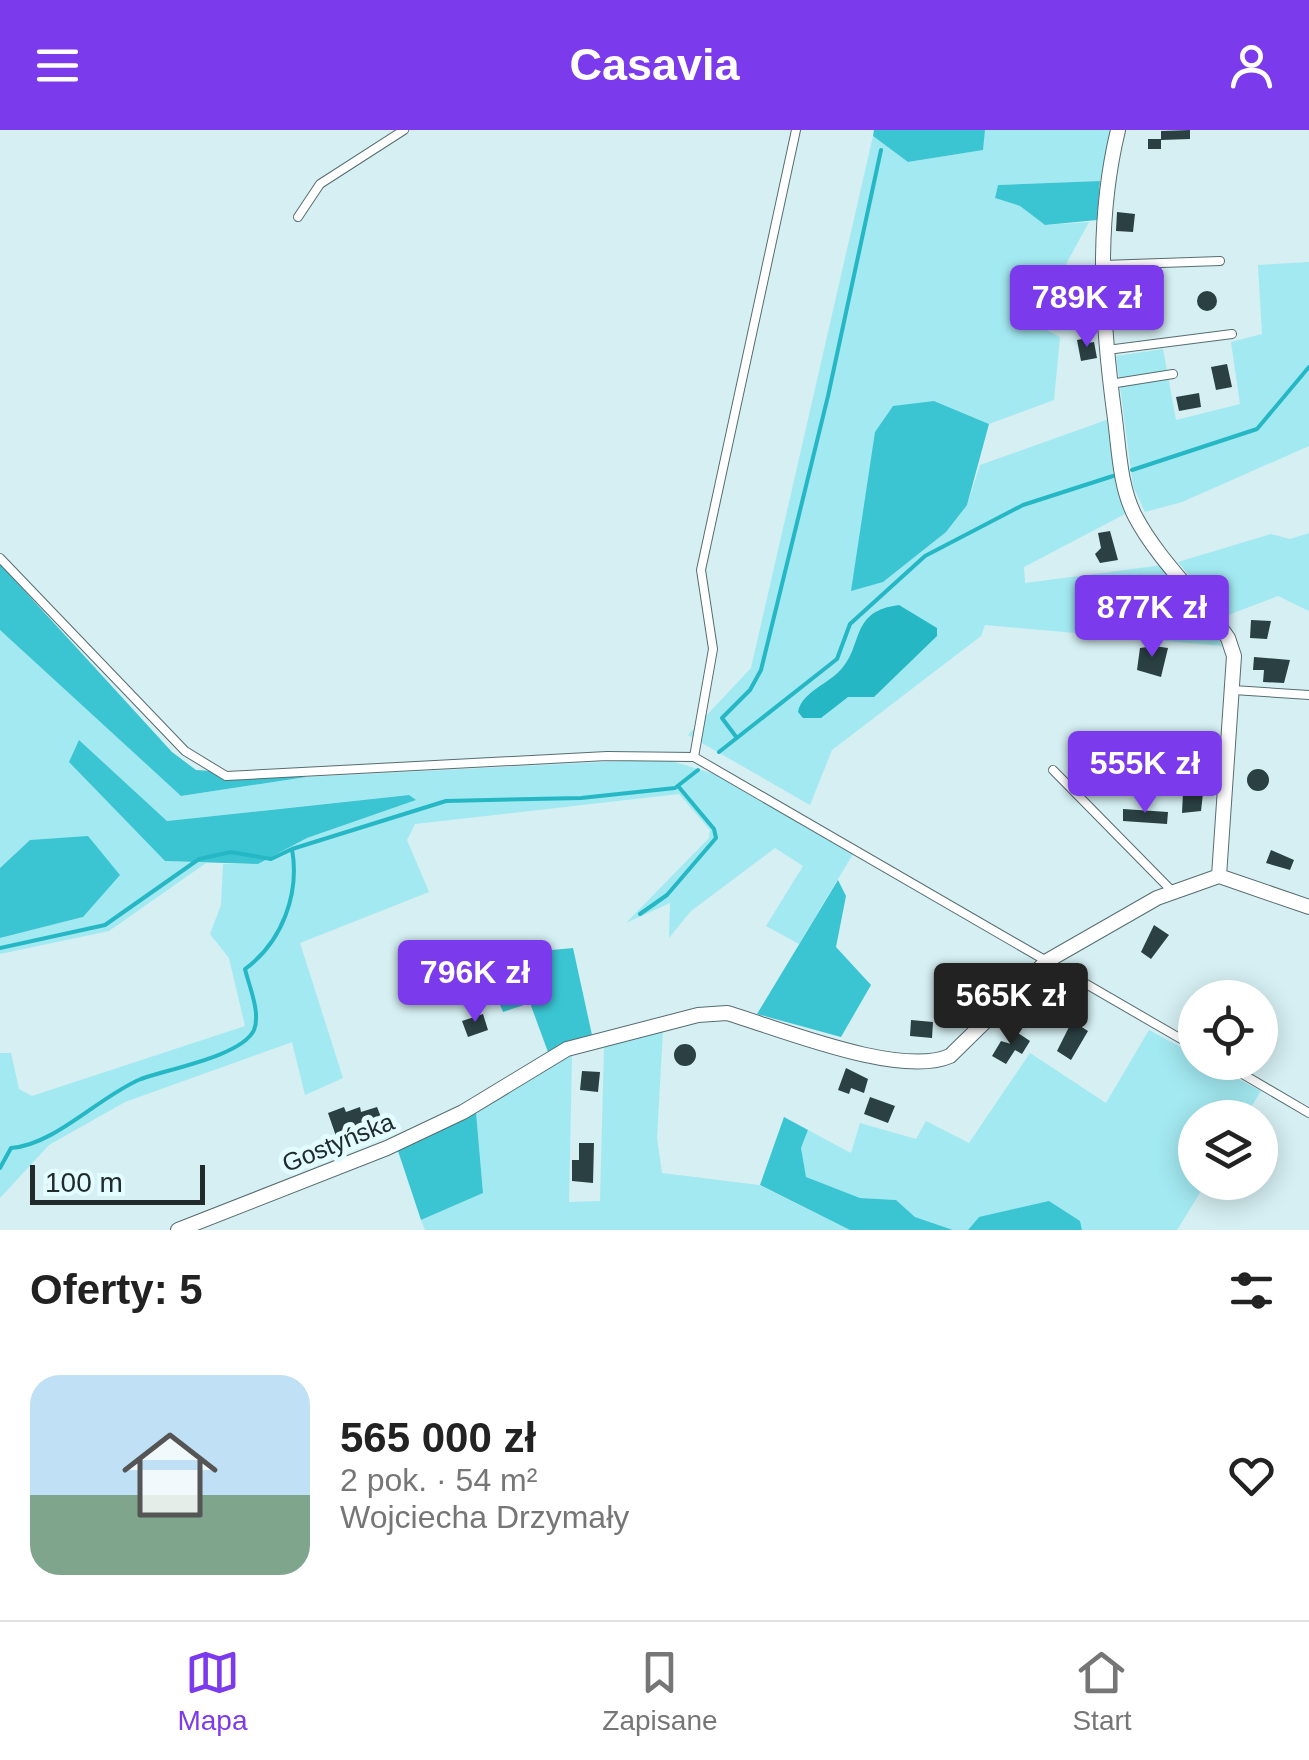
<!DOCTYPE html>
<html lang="pl">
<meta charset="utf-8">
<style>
:root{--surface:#fff;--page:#f2f2f2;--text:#222;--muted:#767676;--line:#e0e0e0;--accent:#7c3aed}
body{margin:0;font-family:Helvetica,sans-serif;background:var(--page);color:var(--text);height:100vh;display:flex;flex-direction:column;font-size:38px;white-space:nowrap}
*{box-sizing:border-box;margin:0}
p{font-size:32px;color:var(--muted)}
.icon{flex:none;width:55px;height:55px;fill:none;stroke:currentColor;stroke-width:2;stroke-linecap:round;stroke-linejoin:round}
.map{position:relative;height:1100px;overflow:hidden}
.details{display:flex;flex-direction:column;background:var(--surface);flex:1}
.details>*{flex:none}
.fabs{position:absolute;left:1178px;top:850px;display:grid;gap:20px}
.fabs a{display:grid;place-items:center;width:100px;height:100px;border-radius:50%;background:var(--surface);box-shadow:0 5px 25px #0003;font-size:50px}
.scale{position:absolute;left:30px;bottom:25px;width:175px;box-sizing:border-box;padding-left:10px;border:5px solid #212b2c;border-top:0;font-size:28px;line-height:35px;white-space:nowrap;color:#212b2c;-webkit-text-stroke:8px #e2fcff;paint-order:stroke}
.price{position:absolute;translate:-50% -85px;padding:0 22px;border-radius:10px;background:var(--accent);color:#fff;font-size:32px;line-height:65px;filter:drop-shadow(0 2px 5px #0008)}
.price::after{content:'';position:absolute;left:50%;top:60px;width:30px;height:22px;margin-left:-15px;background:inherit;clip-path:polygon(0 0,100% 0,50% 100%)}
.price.selected{background:#222;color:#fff}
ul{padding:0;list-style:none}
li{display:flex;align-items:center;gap:30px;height:250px;padding:0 30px}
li+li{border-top:2px solid var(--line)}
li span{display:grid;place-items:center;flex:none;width:280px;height:200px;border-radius:30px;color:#555}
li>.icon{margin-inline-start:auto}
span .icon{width:120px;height:120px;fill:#fffc;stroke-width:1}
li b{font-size:42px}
h2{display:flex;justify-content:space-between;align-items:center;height:120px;padding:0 30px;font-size:42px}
header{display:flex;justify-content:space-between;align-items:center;height:130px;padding:0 30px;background:var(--accent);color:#fff;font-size:45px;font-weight:600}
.dock{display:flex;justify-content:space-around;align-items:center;height:140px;border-top:2px solid var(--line);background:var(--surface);font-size:28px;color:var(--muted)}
.dock a{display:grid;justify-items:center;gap:5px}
.dock .selected{color:var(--accent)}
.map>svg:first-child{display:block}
.green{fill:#a3e9f1}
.forest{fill:#3bc5d3}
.water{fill:#26b7c5}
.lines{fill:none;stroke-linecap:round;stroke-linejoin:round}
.stream{stroke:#26b7c5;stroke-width:4}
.building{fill:#2a4042}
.lane-casing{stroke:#576d70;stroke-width:10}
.street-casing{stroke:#576d70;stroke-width:16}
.lane{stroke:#fff;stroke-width:8}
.street{stroke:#fff;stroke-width:14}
.labels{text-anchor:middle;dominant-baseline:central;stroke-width:10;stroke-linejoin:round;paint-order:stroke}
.street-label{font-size:25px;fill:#212b2c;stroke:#e2fcff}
</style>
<header><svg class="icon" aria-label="menu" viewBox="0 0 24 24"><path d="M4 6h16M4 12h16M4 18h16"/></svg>Casavia<svg class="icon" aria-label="person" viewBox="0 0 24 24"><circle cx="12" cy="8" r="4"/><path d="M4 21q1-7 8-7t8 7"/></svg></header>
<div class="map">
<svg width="1309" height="1100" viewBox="0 0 1309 1100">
<rect width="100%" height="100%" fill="#d5eff2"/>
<path class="green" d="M985 0H1111L1100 51 998 55 995 68 1020 76 1045 95 1089 92 1034 193 1060 207 1054 270 989 294 934 271 967 375 980 335 1109 289 1125 384 1024 437 1025 453 1163 435 1211 492 1222 516 985 495 981 506 832 620 810 675 688 605 751 538 873 6 909 32 982 20Z
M1309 132V316L1182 372 1145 382 1133 356 1116 226 1163 219 1176 290 1240 274 1231 212 1262 204 1258 135Z
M1309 403V481L1278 466 1223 487 1178 432 1271 404 1290 409Z
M0 500 181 666 306 647 665 629 714 644 853 724 799 814 766 796 803 736 775 718 691 781 669 808 670 773 626 793 709 708 710 700 679 664 415 694 407 710 429 762 300 813 343 948 305 965 292 912 125 972 49 1015 0 1068V923H11L19 959 32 966 245 896 229 828 210 804 221 775 223 734H258L307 708 415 670 408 665 167 691 79 610 165 731 206 733 109 801 0 824V808L83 787 30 710 0 738Z
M663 900 657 1008 662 1043 759 1055 850 1100H425L421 1090 483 1063 476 982 572 924 569 1072 600 1071 604 918 608 912Z
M1149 900 1195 925V932L1208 933 1261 961 1245 987 1195 988V1052L1206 1053 1177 1100H1082L1079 1091 980 1087 968 1100H953L915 1087 896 1070 860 1068 805 1047 801 1018 808 1000 851 1023 860 993 916 1009 926 991 969 1013 1030 923 1106 973Z"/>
<path class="forest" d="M874 0H985L983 20 908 32 873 6Z
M1100 51 1097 90 1045 95 1020 76 995 68 998 55Z
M934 271 989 294 967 375 946 402 883 452 851 461 875 302 893 276Z
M0 434 172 622 196 640 306 647 181 666 0 500Z
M79 610 167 691 409 665 416 670 307 708 258 734 165 731 69 632Z
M88 706 120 745 83 787 0 808V738L30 710Z
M838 750 846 766 836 817 871 855 841 907 757 884Z
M485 811 531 822 573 818 592 905 548 922 530 873 503 882 475 815Z
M476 982 483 1063 421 1090 397 1018Z
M784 987 808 1000 801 1018 806 1047 860 1068 896 1070 915 1087 953 1100H850L760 1055Z
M1049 1071 1080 1091 1082 1100H968L979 1087Z"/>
<path class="water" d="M899 475 937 498V506L874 567H848L821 588H803L798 582C802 561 830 554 843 537 863 513 851 481 899 475Z"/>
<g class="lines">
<path class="stream" d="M1132 340 1257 299 1309 237
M737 608 722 588 750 560 761 540 828 266 881 20
M719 622 837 529 850 494 925 426 1023 375 1113 346
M640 784 667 765 716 708 714 699 678 656
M0 818 105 795 199 729 231 722 271 729 292 719
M0 1038 11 1018C55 1015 101 965 141 949 168 939 242 926 254 900 261 883 249 856 245 839 282 812 300 764 292 719L446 671 581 668 675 658 698 640"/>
</g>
<path class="building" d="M1190 0V9L1161 10V19H1148V9H1161V1Z
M1117 82 1135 84 1133 102 1116 101Z
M1197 171a10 10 0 1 1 20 0a10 10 0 1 1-20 0Z
M1048 186a11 11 0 1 1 22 0a11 11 0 1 1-22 0Z
M1087 208 1088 213 1094 212 1097 228 1081 231 1077 210Z
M1227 234 1232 257 1216 260 1211 237Z
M1199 263 1201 277 1179 281 1176 267Z
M1110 401 1118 430 1100 433 1095 424 1101 418 1098 403Z
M1251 490 1271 491 1267 509 1250 508Z
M1154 516 1168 518 1161 547 1137 540 1140 518Z
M1254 527 1290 530 1284 553 1263 552 1264 540H1253Z
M1134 619 1159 621 1158 638 1133 636Z
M1247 650a11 11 0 1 1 22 0a11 11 0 1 1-22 0Z
M1183 662 1203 663 1201 681 1182 683Z
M1123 679 1168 682 1167 694 1123 691Z
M1271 720 1294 730 1290 740 1266 733Z
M1154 795 1169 805 1151 829 1141 822Z
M483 884 488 900 468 907 462 891Z
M911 890 933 892 932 908 910 906Z
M1072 891 1088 901 1071 930 1057 921Z
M1018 903 1030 911 1022 924 1015 920 1006 934 992 926 1001 911 1011 914Z
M674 925a11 11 0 1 1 22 0a11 11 0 1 1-22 0Z
M846 938 868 949 864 963 851 958 849 964 838 960Z
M582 941 600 942 598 962 580 960Z
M870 967 895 976 888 993 864 984Z
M344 977 346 982 360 977 361 982 377 977 385 997 337 1009 328 983Z
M579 1013H594L593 1053 572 1051V1030H579Z"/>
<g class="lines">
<defs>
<path id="lane" d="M298 87 320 54 404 0
M1103 135 1220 131
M1107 220 1232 204
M1110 254 1173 244
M0 428 185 621 226 646 607 626 694 627 1195 917
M1233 560 1309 565
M694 627 713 519 701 440 796 0
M1053 640 1173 762
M1222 932 1309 983"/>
<path id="street" d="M1118 0C1095 95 1102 193 1115 289 1119 320 1120 357 1135 386 1158 430 1199 467 1228 508L1234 526 1219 746
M1219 746 1309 777
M178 1100 387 1018 463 982 567 919 698 885 727 883C781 899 900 948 950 926L1047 831 1157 768 1219 746"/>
</defs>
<use href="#lane" class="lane-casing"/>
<use href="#street" class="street-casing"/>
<use href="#lane" class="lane"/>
<use href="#street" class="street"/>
</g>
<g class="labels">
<g class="street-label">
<text transform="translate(338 1012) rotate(-22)">Gostyńska</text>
</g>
</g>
</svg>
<div class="fabs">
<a><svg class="icon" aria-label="locate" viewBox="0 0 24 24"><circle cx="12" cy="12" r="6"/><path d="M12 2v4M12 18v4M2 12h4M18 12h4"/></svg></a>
<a><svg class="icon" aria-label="layers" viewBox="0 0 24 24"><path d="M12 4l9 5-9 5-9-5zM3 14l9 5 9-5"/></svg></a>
</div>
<div class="scale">100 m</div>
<b class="price" style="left:1087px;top:220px">789K zł</b>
<b class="price" style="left:1152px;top:530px">877K zł</b>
<b class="price" style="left:1145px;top:686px">555K zł</b>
<b class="price" style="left:475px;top:895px">796K zł</b>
<b class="price selected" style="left:1011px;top:918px">565K zł</b>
</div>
<section class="details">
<h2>Oferty: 5<svg class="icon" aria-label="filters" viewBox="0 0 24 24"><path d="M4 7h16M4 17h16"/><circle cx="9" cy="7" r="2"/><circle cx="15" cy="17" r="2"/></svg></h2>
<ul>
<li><span style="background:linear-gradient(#bfe0f5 60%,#7fa58c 0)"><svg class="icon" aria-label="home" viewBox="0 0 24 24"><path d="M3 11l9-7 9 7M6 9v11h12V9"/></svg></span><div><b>565 000 zł</b><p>2 pok. · 54 m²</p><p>Wojciecha Drzymały</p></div><svg class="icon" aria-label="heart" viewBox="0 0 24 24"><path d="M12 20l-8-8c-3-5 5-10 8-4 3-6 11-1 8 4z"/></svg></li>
</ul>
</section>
<nav class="dock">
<a class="selected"><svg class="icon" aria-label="map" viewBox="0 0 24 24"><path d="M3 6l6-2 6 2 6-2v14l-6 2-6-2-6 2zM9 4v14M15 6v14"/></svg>Mapa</a>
<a><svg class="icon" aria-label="saved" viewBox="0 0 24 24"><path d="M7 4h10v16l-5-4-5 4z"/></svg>Zapisane</a>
<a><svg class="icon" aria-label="home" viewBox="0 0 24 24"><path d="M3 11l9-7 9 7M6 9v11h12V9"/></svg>Start</a>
</nav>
